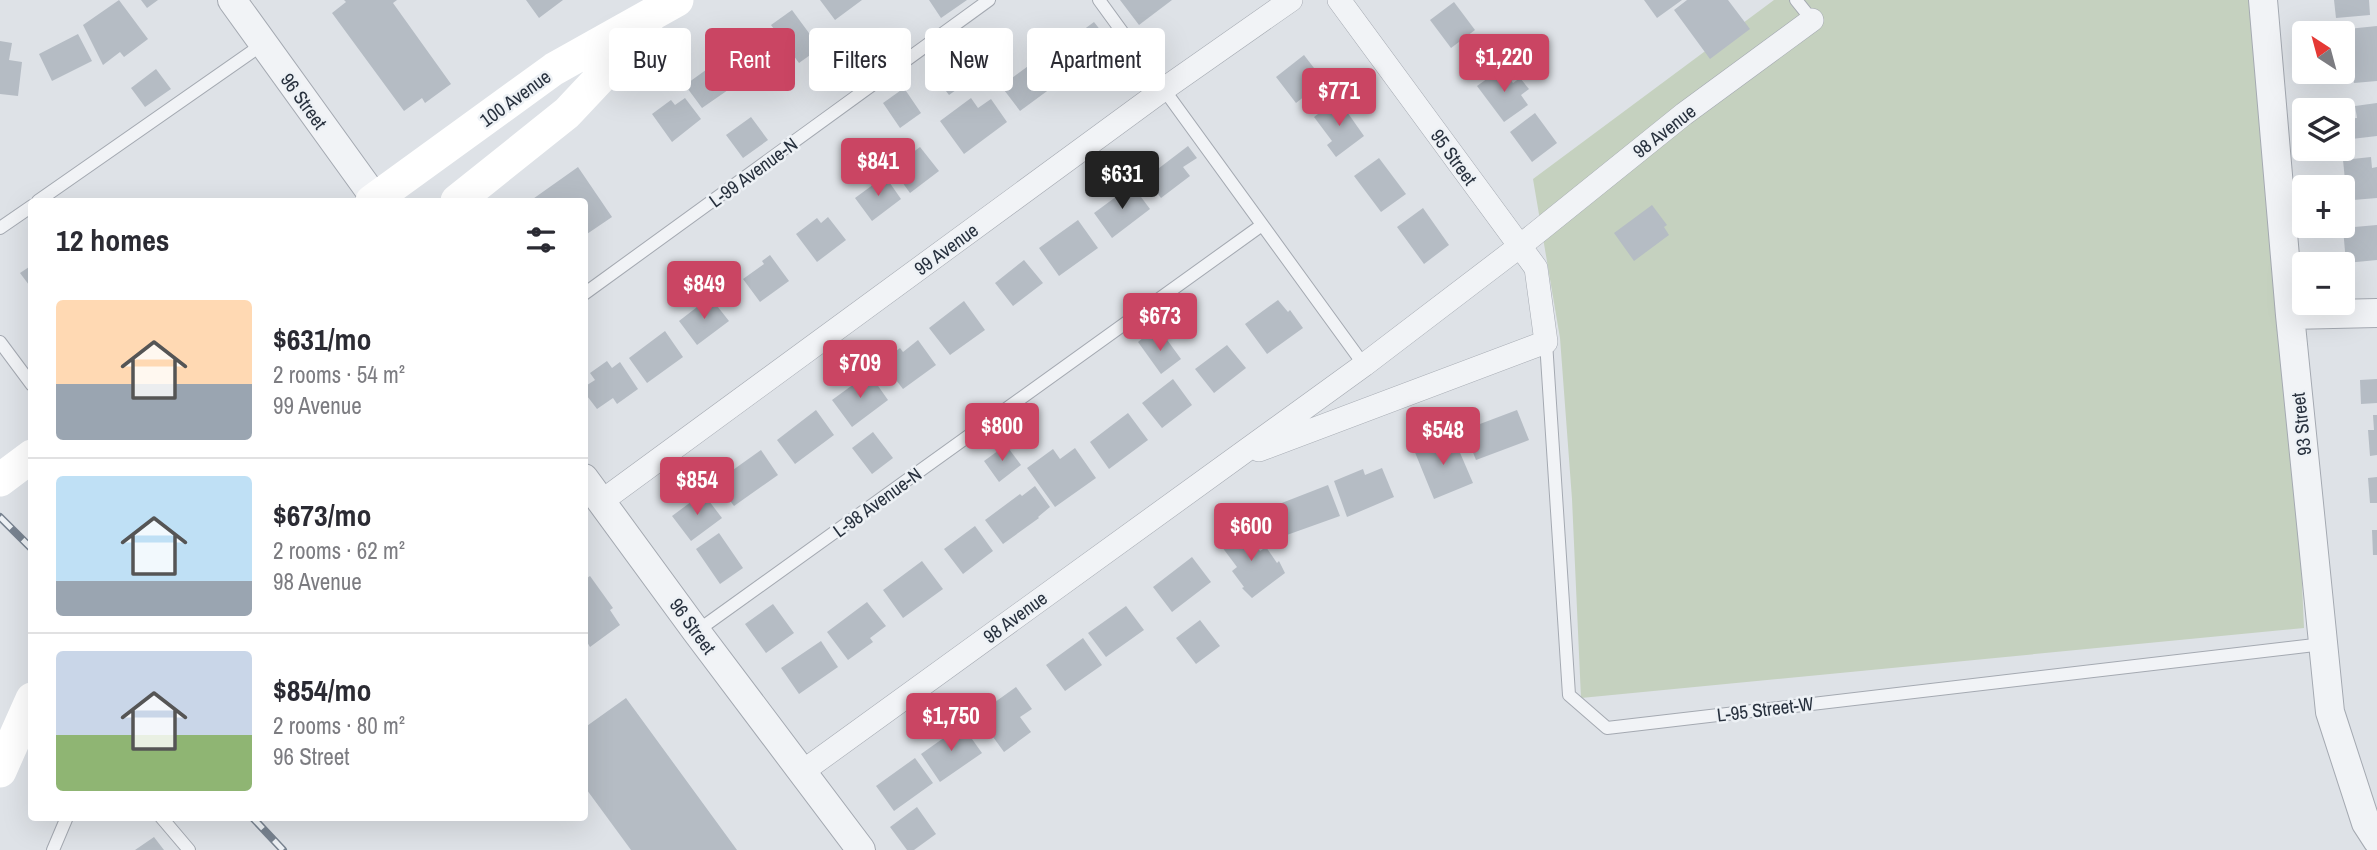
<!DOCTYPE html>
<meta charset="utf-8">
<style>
:root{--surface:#fff;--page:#f7f7f7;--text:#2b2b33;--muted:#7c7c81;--line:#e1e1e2;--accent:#ca4563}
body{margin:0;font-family:"Archivo Narrow",sans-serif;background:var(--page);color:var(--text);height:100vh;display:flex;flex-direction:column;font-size:26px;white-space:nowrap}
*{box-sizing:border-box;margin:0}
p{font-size:23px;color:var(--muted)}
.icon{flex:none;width:38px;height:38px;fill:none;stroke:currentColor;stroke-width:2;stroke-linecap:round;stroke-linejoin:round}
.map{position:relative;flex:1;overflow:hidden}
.sheet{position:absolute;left:28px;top:198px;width:560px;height:623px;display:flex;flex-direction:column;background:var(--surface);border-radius:7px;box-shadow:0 7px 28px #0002}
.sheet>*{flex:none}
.top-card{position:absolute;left:609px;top:28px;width:665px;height:63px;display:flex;gap:14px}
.needle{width:46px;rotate:324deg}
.controls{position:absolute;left:2292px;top:21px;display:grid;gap:14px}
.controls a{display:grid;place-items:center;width:63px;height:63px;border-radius:7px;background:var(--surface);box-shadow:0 7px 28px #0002;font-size:35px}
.price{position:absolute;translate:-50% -60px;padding:0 16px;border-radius:7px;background:var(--accent);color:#fff;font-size:23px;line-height:46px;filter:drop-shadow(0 2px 4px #0008)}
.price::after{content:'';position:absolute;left:50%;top:42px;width:21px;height:16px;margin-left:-10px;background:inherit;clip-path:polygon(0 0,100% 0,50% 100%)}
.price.current{background:#222;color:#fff}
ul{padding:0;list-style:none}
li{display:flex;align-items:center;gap:21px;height:175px;padding:0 28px}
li+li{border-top:2px solid var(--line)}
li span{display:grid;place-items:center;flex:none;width:196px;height:140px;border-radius:7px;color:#555}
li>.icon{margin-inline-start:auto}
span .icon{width:84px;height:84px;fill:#fffc;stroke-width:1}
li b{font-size:30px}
h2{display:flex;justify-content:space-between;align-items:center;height:84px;padding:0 28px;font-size:30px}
.tag{padding:0 24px;border-radius:7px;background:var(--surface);box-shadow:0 7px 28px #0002;font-size:24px;line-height:63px}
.tag.current{background:var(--accent);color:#fff}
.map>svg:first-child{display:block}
.green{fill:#c5d1bf}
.building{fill:#b5bcc4}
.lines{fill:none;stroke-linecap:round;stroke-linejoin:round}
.service-casing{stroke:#a4a9b1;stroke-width:14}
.minor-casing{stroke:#a4a9b1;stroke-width:24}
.tertiary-casing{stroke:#a4a9b1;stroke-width:30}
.service{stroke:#f1f3f6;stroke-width:12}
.minor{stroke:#f1f3f6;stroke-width:23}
.tertiary{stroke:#f1f3f6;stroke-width:28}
.secondary{stroke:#fff;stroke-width:33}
.rail-casing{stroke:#788390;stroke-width:8}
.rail{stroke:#edf1f5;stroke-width:5;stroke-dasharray:16;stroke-linecap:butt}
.labels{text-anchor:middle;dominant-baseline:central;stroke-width:5;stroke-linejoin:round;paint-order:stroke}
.street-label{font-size:19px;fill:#28313e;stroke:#edf1f5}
</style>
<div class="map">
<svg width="2377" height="850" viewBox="0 0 2377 850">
<rect width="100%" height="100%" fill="#dee2e7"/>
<path class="green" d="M1774 0H2276L2304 628 1581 698 1572 499 1560 338 1533 179Z"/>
<path class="building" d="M119 0 148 39 124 57 120 52 103 65 83 25Z
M141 0H158L147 8Z
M344 0H397L393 3 451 84 425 103 422 98 404 111 332 13 346 2Z
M526 0H563L539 18Z
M820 0H862L835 20Z
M929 0H967L941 18Z
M1120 0H1172L1139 25Z
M1644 0H1682L1657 18Z
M1687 0H1728L1750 29 1710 59 1674 10Z
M2334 0H2369L2370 15 2336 18Z
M1454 2 1475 30 1451 48 1430 20Z
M792 10 820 48 799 63 771 25Z
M1094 22 1112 45 1066 79 1049 55Z
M2377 26V81L2354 83 2353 76 2328 78V72H2343V39L2349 38 2348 29Z
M78 34 92 61 52 81 39 54Z
M0 41 12 43 9 60 22 62 18 96 0 94Z
M954 52 973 78 949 95 930 70Z
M1304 55 1324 81 1296 103 1276 77Z
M1039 58 1058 83 1020 111 1001 86Z
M723 63 734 79 725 86 728 90 702 108 685 85 710 67 713 71Z
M1502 68 1513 83 1520 78 1529 89 1521 95 1528 105 1504 122 1477 86Z
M156 69 171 89 145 107 131 88Z
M904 88 921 113 900 128 883 103Z
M685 98 701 119 672 142 652 114 671 100 675 105Z
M971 98 978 108 991 99 1007 122 964 154 940 121Z
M1338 99 1364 136 1336 157 1327 145 1332 141 1314 117Z
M2377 103V136L2343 140V119L2357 118 2355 106Z
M1535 113 1557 143 1532 162 1510 132Z
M751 117 768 140 743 158 726 135Z
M1188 146 1197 158 1183 167 1190 176 1161 198 1146 178Z
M920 147 939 171 910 193 892 168Z
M2371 157 2372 168 2377 167V198L2353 200 2352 190H2346L2343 160Z
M1379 158 1406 194 1381 212 1354 176Z
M578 167 612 217 584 236V201H530Z
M885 176 901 199 872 221 855 198Z
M1132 185 1150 209 1112 238 1094 213Z
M1652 205 1667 225 1664 227 1669 235 1634 261 1614 233Z
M1423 208 1449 245 1424 264 1397 227Z
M828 217 846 240 817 262 796 234 817 218 821 223Z
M1078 220 1098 248 1059 276 1039 248Z
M2377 225V260L2346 263 2343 228Z
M770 255 789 281 760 302 743 279 764 264 762 261Z
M1024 260 1043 283 1013 306 995 283Z
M32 265V289L20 273Z
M710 297 729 321 697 345 679 321Z
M1278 300 1288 312 1290 310 1303 328 1267 354 1245 324Z
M964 301 985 330 950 355 929 328Z
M665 331 683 357 647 383 629 358Z
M1149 333 1157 343 1165 337 1181 359 1161 374 1138 342Z
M918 340 936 365 903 389 882 362 900 348 903 352Z
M1227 345 1246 368 1214 393 1195 369Z
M607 361 612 368 620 362 638 389 617 404 613 398 597 409 584 392V387L595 380 590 373Z
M869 373 888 400 852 427 832 400Z
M1173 379 1192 405 1162 428 1142 403Z
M2377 379V403L2361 404 2360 380Z
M816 410 834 435 795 464 777 440Z
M1517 410 1529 440 1476 460 1464 430Z
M1128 413 1148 440 1109 469 1090 442Z
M2373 415H2377V455L2370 456 2368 430H2374Z
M873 432 893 458 872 474 852 448Z
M1452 434 1473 483 1434 499 1414 450Z
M1006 445 1021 465 999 482 984 461Z
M1075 448 1096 478 1055 507 1027 468 1053 449 1060 459Z
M761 450 778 475 734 506 716 482Z
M1382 468 1394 497 1347 517 1334 481 1363 469 1365 475Z
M2377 477V503H2370L2368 478Z
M1328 485 1340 516 1284 536 1274 506Z
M1035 486 1050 507 1038 517 1039 518 1003 544 985 520 1020 494 1022 496Z
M703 493 722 518 691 541 672 516Z
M975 526 993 551 963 574 944 549Z
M1243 526 1260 551 1266 547 1277 563 1279 561 1285 573 1252 598 1242 588 1244 587 1232 571 1237 567 1219 543Z
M2372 530H2377V555H2373Z
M719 533 743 568 720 584 696 549Z
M1192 557 1211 582 1172 612 1153 587Z
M922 561 943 589 903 618 883 590Z
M584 575 587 578 590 576 613 608 610 610 620 625 590 647 587 642 584 645Z
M867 602 886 626 870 638 873 642 848 660 827 632Z
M773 604 794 633 766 653 745 624Z
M1126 606 1144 630 1106 657 1088 633Z
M1200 620 1220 646 1196 664 1176 638Z
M1083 638 1102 665 1065 691 1046 665Z
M821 641 838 667 799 694 781 668Z
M1016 687 1032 709 1020 717 1031 732 1004 752 977 715Z
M626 698 737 850H631L584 786V728Z
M962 725 982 753 940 782 921 754Z
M915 758 933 783 894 811 876 786Z
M917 807 936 834 914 850H907L890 827Z
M154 837 164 850H135Z"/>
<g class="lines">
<defs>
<path id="service" d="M1099 0 1364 365
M1796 0 1812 20
M38 201 263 44
M0 228 32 206
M584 294 989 0
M0 342 32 385
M1546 342 1569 695 1607 728 2323 644
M697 631 1262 225
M161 817 189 850
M53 850 67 817"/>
<path id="minor" d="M1259 450 1546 342 1536 268 1339 0
M602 501 1164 89 1291 0
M802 772 1364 365 1520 246 1684 114 1812 20"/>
<path id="tertiary" d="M232 0 377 201
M2263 0 2290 315 2330 712 2366 823 2377 840
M2290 315 2377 313
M584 478 696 631 861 850"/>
</defs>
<use href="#service" class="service-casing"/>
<use href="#minor" class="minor-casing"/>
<use href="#tertiary" class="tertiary-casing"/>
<use href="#service" class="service"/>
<use href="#minor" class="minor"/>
<use href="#tertiary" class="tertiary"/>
<path class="secondary" d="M372 201 554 69 677 0
M457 201 567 113 646 29
M0 480 32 456
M0 771 32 699"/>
<defs>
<path id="rail" d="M0 517 32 549
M252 817 283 850"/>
</defs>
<use href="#rail" class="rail-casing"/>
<use href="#rail" class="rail"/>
</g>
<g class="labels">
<g class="street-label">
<text transform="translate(515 98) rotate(-36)">100 Avenue</text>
<text transform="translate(304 101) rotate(54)">96 Street</text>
<text transform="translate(1664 131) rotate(-38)">98 Avenue</text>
<text transform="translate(1454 157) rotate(54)">95 Street</text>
<text transform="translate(753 172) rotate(-36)">L-99 Avenue-N</text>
<text transform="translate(946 249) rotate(-36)">99 Avenue</text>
<text transform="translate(2301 424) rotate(-96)">93 Street</text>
<text transform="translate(877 502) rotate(-36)">L-98 Avenue-N</text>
<text transform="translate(1015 617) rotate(-36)">98 Avenue</text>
<text transform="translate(693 626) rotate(54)">96 Street</text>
<text transform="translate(1765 709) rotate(-7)">L-95 Street-W</text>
</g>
</g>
</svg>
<div class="controls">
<a><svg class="needle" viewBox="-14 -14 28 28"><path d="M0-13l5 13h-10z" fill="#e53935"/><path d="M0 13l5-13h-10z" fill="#7c7c81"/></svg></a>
<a><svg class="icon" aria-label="layers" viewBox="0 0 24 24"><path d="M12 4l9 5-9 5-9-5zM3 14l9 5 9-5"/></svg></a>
<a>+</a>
<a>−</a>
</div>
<b class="price" style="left:1504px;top:94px">$1,220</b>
<b class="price" style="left:1339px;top:128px">$771</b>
<b class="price" style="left:878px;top:198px">$841</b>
<b class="price current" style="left:1122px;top:211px">$631</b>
<b class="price" style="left:704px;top:321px">$849</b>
<b class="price" style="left:1160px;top:353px">$673</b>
<b class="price" style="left:860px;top:400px">$709</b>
<b class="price" style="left:1002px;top:463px">$800</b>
<b class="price" style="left:1443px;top:467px">$548</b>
<b class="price" style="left:697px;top:517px">$854</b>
<b class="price" style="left:1251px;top:563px">$600</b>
<b class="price" style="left:951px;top:753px">$1,750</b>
<div class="top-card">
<a class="tag">Buy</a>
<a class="tag current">Rent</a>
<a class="tag">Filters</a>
<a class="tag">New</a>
<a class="tag">Apartment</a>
</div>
<section class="sheet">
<h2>12 homes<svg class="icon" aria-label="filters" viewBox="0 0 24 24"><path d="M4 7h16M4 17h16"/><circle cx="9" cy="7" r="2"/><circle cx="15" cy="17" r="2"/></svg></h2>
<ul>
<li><span style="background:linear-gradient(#ffd9b3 60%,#9aa5b1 0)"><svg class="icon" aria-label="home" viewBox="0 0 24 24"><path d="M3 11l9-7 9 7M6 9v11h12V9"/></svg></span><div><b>$631/mo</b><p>2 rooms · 54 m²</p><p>99 Avenue</p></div></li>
<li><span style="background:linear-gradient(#bfe0f5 75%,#9aa5b1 0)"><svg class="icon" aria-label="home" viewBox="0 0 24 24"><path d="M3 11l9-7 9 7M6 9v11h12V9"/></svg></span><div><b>$673/mo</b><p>2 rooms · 62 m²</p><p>98 Avenue</p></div></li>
<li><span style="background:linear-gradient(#c9d6e8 60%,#8fb573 0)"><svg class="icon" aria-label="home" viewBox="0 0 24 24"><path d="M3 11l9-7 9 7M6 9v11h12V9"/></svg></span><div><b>$854/mo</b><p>2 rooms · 80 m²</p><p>96 Street</p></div></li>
</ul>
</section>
</div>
